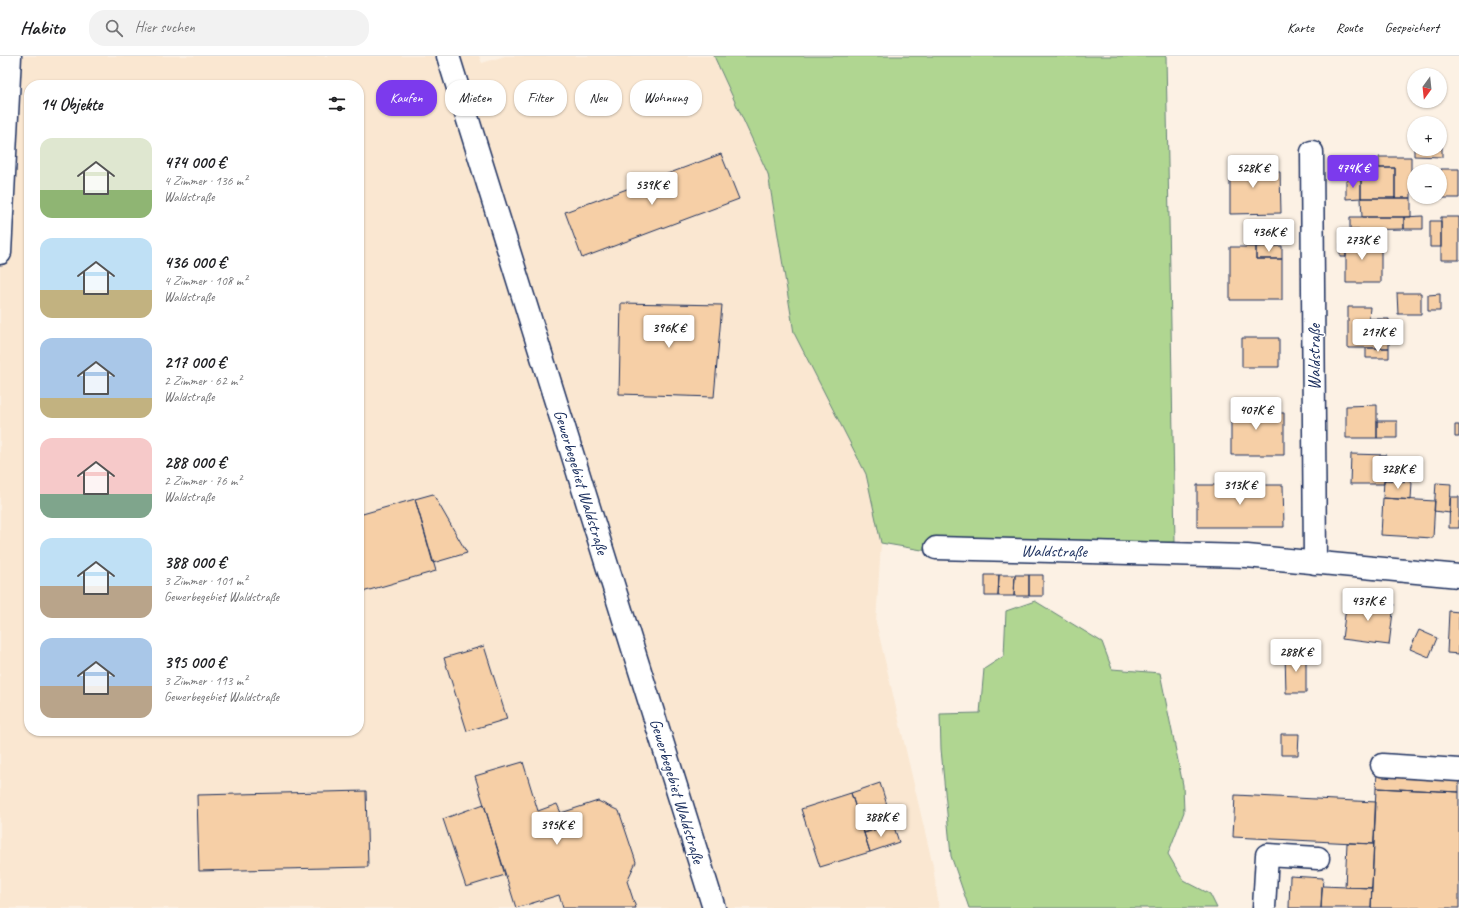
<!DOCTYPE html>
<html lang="de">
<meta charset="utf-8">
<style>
:root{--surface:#fff;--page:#f2f2f2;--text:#202124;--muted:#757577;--line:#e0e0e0;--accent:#7c3aed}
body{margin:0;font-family:Caveat,sans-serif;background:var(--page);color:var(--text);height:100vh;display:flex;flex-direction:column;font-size:15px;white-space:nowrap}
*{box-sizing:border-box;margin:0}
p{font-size:13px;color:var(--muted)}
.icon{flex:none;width:22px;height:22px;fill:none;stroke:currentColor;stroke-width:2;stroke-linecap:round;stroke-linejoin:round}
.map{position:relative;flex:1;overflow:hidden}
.drawer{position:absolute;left:24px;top:24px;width:340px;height:656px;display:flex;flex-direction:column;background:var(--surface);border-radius:16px;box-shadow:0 1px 3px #0004}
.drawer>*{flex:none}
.guide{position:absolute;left:376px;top:24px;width:380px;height:36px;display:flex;gap:8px}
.needle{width:26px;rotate:195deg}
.controls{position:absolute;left:1407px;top:12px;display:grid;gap:8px}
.controls a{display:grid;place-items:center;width:40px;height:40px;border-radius:50%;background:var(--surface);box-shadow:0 1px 3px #0004;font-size:20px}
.price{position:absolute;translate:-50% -34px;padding:0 9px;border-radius:4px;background:#fff;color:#222;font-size:13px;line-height:26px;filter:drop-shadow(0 1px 2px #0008)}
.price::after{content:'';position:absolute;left:50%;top:24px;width:12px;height:9px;margin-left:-6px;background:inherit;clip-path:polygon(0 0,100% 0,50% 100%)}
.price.active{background:var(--accent);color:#fff}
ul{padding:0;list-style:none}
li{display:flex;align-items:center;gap:12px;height:100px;padding:0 16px}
li span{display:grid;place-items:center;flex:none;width:112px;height:80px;border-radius:12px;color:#555}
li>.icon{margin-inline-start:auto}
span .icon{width:48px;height:48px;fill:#fffc;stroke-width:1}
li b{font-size:17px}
h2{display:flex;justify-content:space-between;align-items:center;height:48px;padding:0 16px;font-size:17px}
.pill{padding:0 14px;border-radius:16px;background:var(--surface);box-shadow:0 1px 3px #0004;font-size:14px;line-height:36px}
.pill.active{background:var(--accent);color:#fff}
header{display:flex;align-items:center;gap:24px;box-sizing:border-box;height:56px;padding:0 20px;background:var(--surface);border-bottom:1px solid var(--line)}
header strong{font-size:19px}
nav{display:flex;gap:22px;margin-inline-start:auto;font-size:14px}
.search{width:280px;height:36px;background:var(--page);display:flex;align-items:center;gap:10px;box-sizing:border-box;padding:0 14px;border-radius:16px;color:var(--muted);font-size:15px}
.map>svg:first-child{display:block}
.built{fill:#fae7d1;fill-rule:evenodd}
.green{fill:#b0d691;stroke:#668278}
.building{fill:#f6cfa6;stroke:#1b2f5e}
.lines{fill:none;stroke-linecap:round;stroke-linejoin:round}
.minor-casing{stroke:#1b2f5e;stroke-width:25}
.minor{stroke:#fff;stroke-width:22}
.labels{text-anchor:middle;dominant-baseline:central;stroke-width:3;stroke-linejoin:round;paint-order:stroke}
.street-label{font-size:17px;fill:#1b2f5e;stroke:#fff}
</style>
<header>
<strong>Habito</strong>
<div class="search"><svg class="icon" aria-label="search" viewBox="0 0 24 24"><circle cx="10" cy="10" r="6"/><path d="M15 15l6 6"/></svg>Hier suchen</div>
<nav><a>Karte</a><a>Route</a><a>Gespeichert</a></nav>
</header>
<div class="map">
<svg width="1459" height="852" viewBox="0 0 1459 852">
<rect width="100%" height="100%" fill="#fcf1e4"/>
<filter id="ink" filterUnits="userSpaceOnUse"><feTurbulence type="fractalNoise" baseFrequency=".025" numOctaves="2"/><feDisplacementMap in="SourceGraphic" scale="8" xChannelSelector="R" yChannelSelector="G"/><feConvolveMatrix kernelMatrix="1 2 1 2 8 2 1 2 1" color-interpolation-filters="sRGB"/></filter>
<g filter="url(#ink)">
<path class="built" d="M0 0H479L482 7 505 0H714L768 118 794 277 866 418 881 487 876 566 933 810 939 852H0ZM29 29H359V675H29Z"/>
<path class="green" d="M714 0H1166L1175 486 963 501 881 487 866 418 794 277 768 118Z
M1035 545 1102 586 1112 613 1160 617 1183 729 1184 756 1168 798 1183 824 1210 838 1217 852H969L951 800 941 693 940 658 980 657 984 613 1004 600 1006 555Z"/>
<path class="building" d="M1440 83H1442V101L1414 100V93H1440Z
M721 98 739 143 582 202 565 156Z
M1379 101H1411V142H1395V112H1379Z
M1230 102H1256V116H1280L1281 157 1230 158Z
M1361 112H1395V142H1361Z
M1441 113H1459V142H1441Z
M1346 124H1361V142L1346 143Z
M1361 142H1411V161H1362Z
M1423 160V173H1404V161Z
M1350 161H1404V173L1350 174Z
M1441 161H1459V204H1441Z
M1430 165H1441V191H1430Z
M1346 177H1366V193H1381V227H1346Z
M1366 177H1381V193H1366Z
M1340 187H1346V201H1340Z
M1282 190V203H1256V191Z
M1230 191H1256V203H1282V244H1230Z
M1397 237H1421V258H1398Z
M1440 238V255H1428V239Z
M621 247 722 249 714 341 619 338Z
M1348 251H1370L1369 263H1389V292H1348Z
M1242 282H1279V311H1242Z
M1366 292H1389V302H1366Z
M1231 345H1258V357H1284V399H1231Z
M1377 349V382H1346V350Z
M1377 365H1397V382H1377Z
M1455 369H1459V381H1455Z
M1351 398 1386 399 1385 425 1384 424V428H1350Z
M1384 424 1412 426 1411 444 1383 442Z
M1436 427 1451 428 1450 457 1434 455Z
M1197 429H1283L1284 471H1197Z
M433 438 467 497 433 507 415 443Z
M1450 441H1459V472H1449Z
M1383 442 1435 445 1433 482 1381 479Z
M415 443 436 515 359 537V459Z
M985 519H999L998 540H985Z
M999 519H1015L1014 540H998Z
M1015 519H1029V540H1014Z
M1029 519H1043V540H1029Z
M1347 543 1394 548 1389 589 1342 583Z
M1449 555 1459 556V598L1447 597Z
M1419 574 1437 582 1429 601 1410 593Z
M484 590 507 663 467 675 444 602Z
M1285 597H1306V637H1286Z
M1281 678H1299L1298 699H1281Z
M523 706 538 755 557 748 561 757 598 745 619 755 636 806 627 825 636 852H563L559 839 516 852 475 720Z
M1377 717 1459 721V736L1376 732Z
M880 727 893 768 864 777 851 737Z
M1376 732 1459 736V852H1371Z
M366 735 368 811 199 815 197 739Z
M851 737 870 796 820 811 801 753Z
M1235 739 1376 746 1374 788 1233 781Z
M484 748 505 819 466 831 443 763Z
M893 768 899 786 870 796 864 777Z
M1347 787 1374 788 1372 832 1345 831Z
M1290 820 1323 822 1321 852H1289Z
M1322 830 1372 832 1371 852H1321Z"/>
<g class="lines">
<defs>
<path id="minor" d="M448 0 714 852
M1312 96 1315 507
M0 197 10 0
M936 492 1247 500 1459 520
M1382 709 1459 714
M1264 852 1267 799 1318 802"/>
</defs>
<use href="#minor" class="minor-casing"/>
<use href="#minor" class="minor"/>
</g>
</g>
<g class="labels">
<g class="street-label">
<text transform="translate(1314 301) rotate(-90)">Waldstraße</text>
<text transform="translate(581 426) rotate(73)">Gewerbegebiet Waldstraße</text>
<text transform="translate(1054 495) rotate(1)">Waldstraße</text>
<text transform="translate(677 735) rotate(73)">Gewerbegebiet Waldstraße</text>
</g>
</g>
</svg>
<div class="controls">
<a><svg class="needle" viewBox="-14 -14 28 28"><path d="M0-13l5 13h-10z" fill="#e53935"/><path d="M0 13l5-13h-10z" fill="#757577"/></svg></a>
<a>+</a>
<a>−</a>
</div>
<b class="price" style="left:1253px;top:133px">528K €</b>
<b class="price active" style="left:1353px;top:133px">474K €</b>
<b class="price" style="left:652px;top:150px">539K €</b>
<b class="price" style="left:1269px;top:197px">436K €</b>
<b class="price" style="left:1362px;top:205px">273K €</b>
<b class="price" style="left:669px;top:293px">396K €</b>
<b class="price" style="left:1378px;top:297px">217K €</b>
<b class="price" style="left:1256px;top:375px">407K €</b>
<b class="price" style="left:1398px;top:434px">328K €</b>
<b class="price" style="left:1240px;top:450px">313K €</b>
<b class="price" style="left:1368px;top:566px">437K €</b>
<b class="price" style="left:1296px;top:617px">288K €</b>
<b class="price" style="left:881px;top:782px">388K €</b>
<b class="price" style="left:557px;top:790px">395K €</b>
<div class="guide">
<a class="pill active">Kaufen</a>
<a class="pill">Mieten</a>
<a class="pill">Filter</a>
<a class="pill">Neu</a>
<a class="pill">Wohnung</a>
</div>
<section class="drawer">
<h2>14 Objekte<svg class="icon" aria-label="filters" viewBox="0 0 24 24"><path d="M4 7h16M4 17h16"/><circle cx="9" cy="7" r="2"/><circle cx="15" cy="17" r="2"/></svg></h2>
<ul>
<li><span style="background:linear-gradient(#dfe7d0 65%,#8fb573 0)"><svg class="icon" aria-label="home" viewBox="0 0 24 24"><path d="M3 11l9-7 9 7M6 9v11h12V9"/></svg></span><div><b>474 000 €</b><p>4 Zimmer · 136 m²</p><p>Waldstraße</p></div></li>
<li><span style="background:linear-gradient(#bfe0f5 65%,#c2b280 0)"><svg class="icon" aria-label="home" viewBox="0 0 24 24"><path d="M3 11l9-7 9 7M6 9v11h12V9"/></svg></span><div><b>436 000 €</b><p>4 Zimmer · 108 m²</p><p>Waldstraße</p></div></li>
<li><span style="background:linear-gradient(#a9c7e8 75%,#c2b280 0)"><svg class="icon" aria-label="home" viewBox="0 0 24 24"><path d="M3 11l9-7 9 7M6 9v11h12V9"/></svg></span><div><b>217 000 €</b><p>2 Zimmer · 62 m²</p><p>Waldstraße</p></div></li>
<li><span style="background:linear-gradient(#f6c9c9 70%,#7fa58c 0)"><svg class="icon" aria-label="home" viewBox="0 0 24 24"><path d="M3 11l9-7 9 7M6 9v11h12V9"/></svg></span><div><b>288 000 €</b><p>2 Zimmer · 76 m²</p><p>Waldstraße</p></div></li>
<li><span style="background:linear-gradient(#bfe0f5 60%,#b9a48a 0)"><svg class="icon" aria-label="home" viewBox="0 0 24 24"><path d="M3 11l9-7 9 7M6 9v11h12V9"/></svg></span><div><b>388 000 €</b><p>3 Zimmer · 101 m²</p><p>Gewerbegebiet Waldstraße</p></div></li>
<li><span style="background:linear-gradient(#a9c7e8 60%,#b9a48a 0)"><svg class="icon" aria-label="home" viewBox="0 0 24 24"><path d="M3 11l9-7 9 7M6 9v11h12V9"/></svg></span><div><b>395 000 €</b><p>3 Zimmer · 113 m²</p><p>Gewerbegebiet Waldstraße</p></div></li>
</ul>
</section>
</div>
